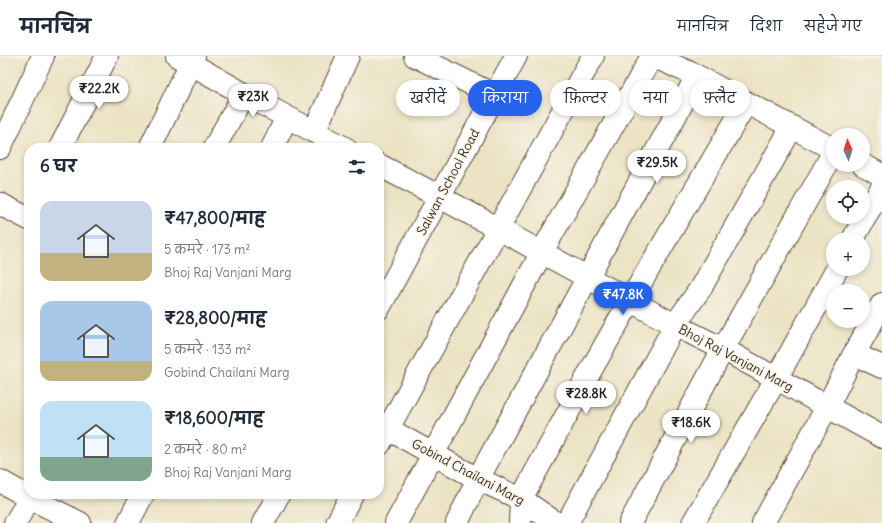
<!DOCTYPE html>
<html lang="hi">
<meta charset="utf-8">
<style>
:root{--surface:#fff;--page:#f6f6f7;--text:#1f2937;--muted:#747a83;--line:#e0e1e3;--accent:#2563eb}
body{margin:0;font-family:Delius,"Playpen Sans Deva",sans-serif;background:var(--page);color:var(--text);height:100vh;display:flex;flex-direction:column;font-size:15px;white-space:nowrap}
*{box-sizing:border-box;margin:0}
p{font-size:13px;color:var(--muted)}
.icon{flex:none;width:22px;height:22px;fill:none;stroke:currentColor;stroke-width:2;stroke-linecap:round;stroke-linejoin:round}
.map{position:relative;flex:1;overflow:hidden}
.side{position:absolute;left:24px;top:87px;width:360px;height:356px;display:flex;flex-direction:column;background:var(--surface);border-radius:16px;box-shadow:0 2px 6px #0003}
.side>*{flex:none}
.banner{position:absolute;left:396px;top:24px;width:380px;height:36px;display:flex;gap:8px}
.needle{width:26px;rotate:357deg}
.buttons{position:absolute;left:826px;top:72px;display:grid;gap:8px}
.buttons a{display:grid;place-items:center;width:44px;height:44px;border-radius:50%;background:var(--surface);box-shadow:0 2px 6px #0003;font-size:20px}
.price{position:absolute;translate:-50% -34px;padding:0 9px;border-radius:14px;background:#fff;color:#222;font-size:13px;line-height:26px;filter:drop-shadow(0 1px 2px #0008)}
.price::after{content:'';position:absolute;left:50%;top:24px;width:12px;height:9px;margin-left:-6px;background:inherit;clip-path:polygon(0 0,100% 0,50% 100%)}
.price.on{background:var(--accent);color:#fff}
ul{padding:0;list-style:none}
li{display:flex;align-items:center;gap:12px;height:100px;padding:0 16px}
li span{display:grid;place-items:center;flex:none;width:112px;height:80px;border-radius:12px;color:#555}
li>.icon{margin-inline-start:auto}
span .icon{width:48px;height:48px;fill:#fffc;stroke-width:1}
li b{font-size:17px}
h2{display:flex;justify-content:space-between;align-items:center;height:48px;padding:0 16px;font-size:17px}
.pill{padding:0 14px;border-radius:18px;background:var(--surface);box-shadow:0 2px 6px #0003;font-size:14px;line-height:36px}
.pill.on{background:var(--accent);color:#fff}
header{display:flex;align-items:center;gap:24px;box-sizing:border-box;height:56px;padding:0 20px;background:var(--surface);border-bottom:1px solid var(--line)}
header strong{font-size:19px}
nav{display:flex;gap:22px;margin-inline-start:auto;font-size:14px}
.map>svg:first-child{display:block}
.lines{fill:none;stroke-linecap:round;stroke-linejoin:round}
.minor-casing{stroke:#564637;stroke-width:24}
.tertiary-casing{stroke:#564637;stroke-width:24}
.minor{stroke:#fff;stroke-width:22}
.tertiary{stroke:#fff;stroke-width:22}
.labels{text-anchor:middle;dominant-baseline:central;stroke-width:3;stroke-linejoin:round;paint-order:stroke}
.street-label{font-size:13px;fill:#3b2a1e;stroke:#f7f3e8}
</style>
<header>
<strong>मानचित्र</strong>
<nav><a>मानचित्र</a><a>दिशा</a><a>सहेजे गए</a></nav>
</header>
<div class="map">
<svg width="882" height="467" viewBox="0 0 882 467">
<rect width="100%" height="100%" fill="#f7f3e8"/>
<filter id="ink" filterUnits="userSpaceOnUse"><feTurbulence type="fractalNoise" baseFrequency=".025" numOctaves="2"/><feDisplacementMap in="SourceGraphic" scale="8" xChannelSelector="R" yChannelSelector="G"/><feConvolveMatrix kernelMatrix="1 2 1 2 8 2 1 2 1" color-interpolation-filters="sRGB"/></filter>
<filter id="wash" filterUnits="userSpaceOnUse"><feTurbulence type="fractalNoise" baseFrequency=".012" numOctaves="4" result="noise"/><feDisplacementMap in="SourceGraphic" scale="16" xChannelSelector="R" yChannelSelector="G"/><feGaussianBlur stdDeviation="0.9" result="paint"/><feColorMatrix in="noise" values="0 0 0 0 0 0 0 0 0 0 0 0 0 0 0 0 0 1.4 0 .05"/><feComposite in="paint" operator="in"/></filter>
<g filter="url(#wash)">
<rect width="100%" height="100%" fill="#ece3c4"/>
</g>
<g filter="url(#ink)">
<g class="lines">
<defs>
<path id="minor" d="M177 0 244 38 345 92
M415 0 494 39
M653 0 697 20 833 93
M314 76 348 0
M0 92 43 0
M60 92 107 0
M150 92 194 0
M214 92 244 38
M272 92 287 61
M379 109 440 141 675 269 723 293 882 381
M863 109 882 119
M0 148 29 163
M853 183 882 131
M854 298 882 311
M379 368 478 423 521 443 556 467
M379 389 593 0
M0 425 30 442 80 467
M15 467 32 438
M128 467 143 438
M337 467 352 438
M396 467 542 196 652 0
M457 467 478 423 697 20
M520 467 521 443 591 314 630 245 746 47
M567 467 675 269 700 233 792 71
M630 467 723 293 833 97
M693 467 776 323 837 213
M763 467 827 351 854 298 882 248"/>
<path id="tertiary" d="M379 252 516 0
M263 467 279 438"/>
</defs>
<use href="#minor" class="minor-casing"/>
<use href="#tertiary" class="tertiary-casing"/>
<use href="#minor" class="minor"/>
<use href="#tertiary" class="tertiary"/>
</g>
</g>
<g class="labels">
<g class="street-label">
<text transform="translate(448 126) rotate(-62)">Salwan School Road</text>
<text transform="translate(736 302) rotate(28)">Bhoj Raj Vanjani Marg</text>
<text transform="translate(468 416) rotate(28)">Gobind Chailani Marg</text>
</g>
</g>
</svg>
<div class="buttons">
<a><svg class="needle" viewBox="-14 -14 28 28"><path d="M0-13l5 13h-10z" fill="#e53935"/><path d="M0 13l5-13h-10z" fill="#747a83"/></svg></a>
<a><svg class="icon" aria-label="locate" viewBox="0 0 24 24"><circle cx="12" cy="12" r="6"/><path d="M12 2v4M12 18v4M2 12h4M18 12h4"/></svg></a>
<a>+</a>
<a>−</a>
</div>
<b class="price" style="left:99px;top:54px">₹22.2K</b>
<b class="price" style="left:253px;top:62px">₹23K</b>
<b class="price" style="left:657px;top:128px">₹29.5K</b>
<b class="price on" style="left:623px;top:260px">₹47.8K</b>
<b class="price" style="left:586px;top:359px">₹28.8K</b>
<b class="price" style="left:691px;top:388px">₹18.6K</b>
<div class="banner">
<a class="pill">खरीदें</a>
<a class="pill on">किराया</a>
<a class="pill">फ़िल्टर</a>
<a class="pill">नया</a>
<a class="pill">फ़्लैट</a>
</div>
<section class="side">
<h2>6 घर<svg class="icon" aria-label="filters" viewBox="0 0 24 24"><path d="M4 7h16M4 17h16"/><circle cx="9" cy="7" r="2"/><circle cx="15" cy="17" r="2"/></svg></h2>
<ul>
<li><span style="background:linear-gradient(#c9d6e8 65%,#c2b280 0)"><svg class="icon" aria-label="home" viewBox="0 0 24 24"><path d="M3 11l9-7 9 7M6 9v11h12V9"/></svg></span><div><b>₹47,800/माह</b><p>5 कमरे · 173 m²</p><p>Bhoj Raj Vanjani Marg</p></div></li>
<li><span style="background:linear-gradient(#a9c7e8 75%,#c2b280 0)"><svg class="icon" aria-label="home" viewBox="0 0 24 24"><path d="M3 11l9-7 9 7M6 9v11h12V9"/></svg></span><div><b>₹28,800/माह</b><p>5 कमरे · 133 m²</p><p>Gobind Chailani Marg</p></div></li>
<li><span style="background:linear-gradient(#bfe0f5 70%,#7fa58c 0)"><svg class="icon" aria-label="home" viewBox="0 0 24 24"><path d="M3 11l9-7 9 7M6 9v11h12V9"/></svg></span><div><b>₹18,600/माह</b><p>2 कमरे · 80 m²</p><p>Bhoj Raj Vanjani Marg</p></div></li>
</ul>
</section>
</div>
